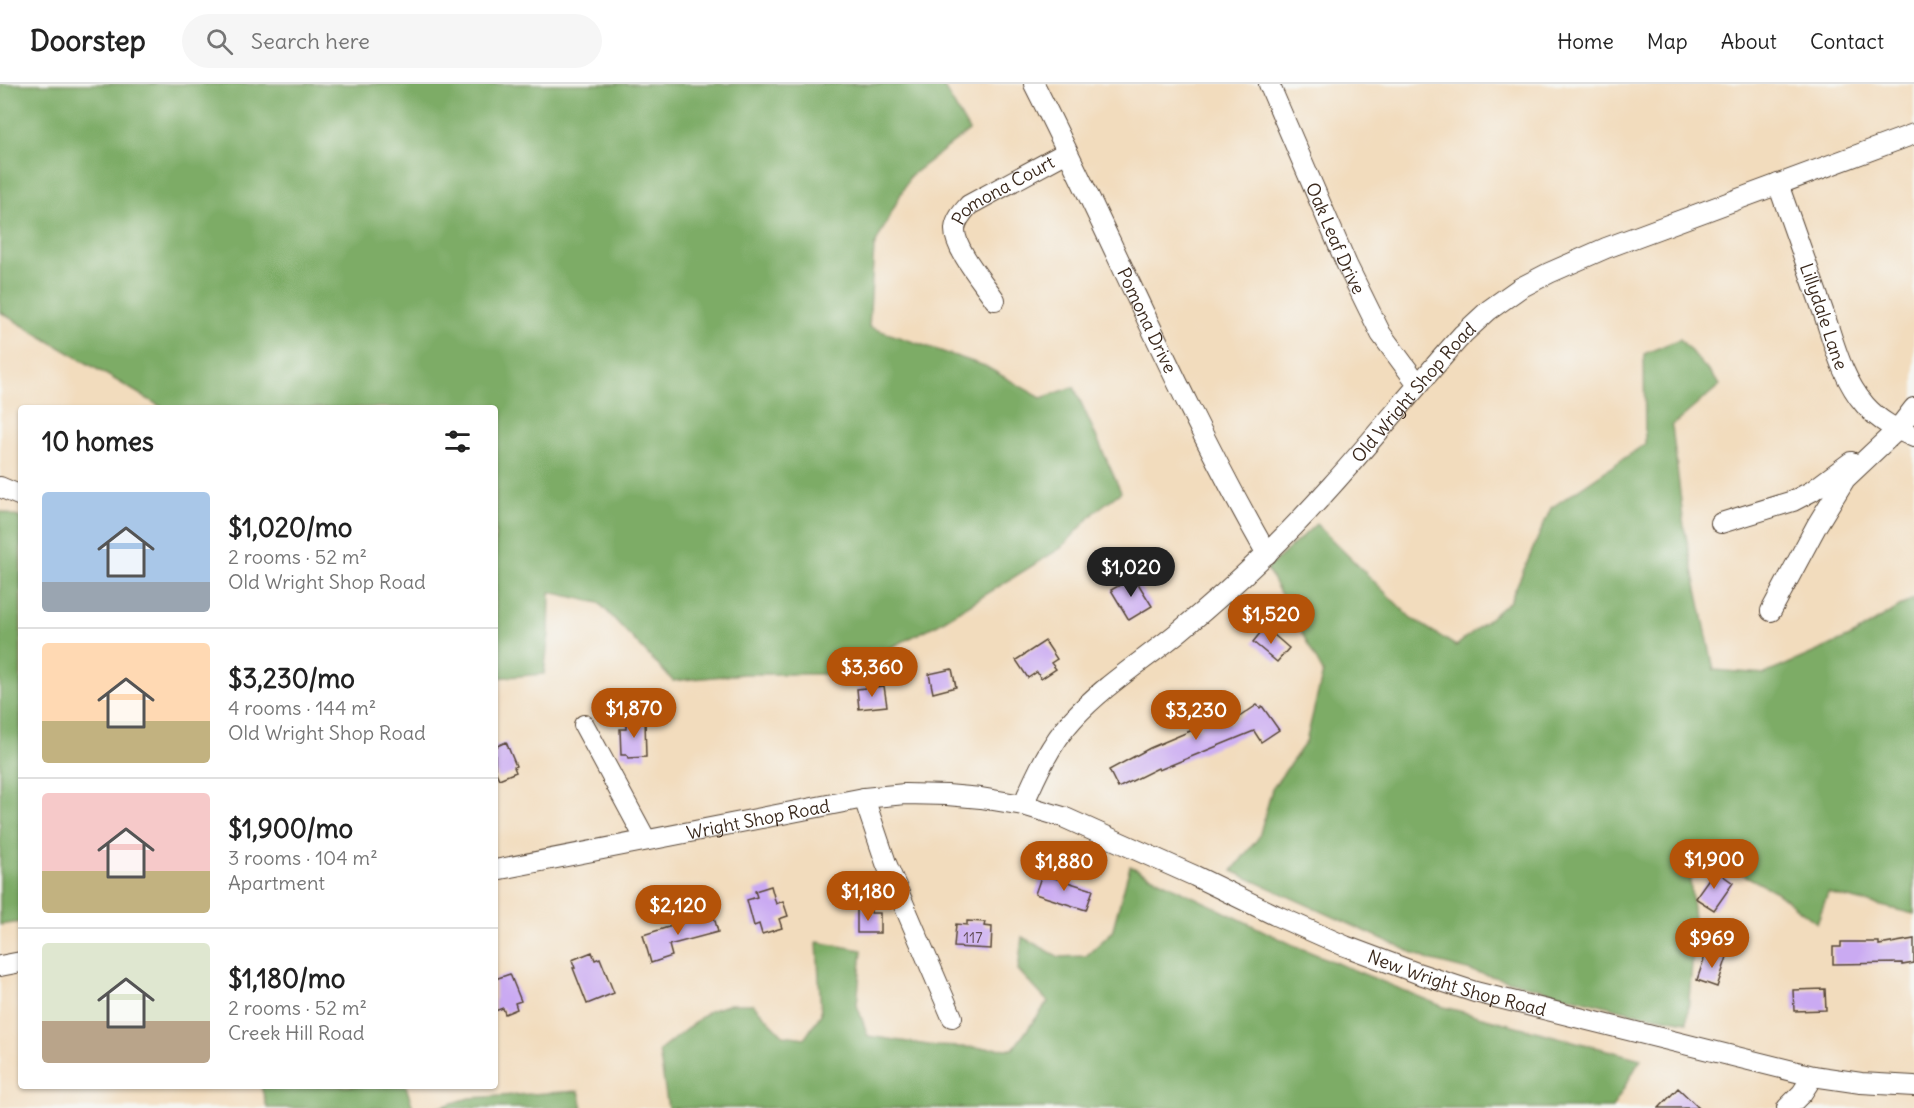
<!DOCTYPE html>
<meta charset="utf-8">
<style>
:root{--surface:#fff;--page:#f6f6f6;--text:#222;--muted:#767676;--line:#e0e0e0;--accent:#b45309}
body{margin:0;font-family:Delius,sans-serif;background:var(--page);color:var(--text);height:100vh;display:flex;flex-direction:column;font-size:22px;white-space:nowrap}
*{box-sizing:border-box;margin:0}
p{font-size:20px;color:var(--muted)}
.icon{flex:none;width:33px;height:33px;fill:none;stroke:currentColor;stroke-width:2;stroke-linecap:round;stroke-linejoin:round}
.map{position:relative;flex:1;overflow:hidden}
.side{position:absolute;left:18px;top:321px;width:480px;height:684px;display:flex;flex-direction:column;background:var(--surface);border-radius:6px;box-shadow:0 2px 4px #0004}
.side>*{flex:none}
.price{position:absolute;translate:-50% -51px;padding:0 14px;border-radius:21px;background:var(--accent);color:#fff;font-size:20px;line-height:39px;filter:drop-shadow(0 2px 3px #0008)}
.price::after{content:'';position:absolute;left:50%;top:36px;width:18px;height:14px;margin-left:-9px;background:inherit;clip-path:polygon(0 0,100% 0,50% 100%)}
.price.on{background:#222;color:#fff}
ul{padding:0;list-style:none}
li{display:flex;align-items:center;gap:18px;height:150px;padding:0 24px}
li+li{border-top:2px solid var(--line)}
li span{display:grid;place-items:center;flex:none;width:168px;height:120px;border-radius:6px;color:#555}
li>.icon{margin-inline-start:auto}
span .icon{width:72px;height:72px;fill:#fffc;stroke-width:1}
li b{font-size:26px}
h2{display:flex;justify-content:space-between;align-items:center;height:72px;padding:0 24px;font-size:26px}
header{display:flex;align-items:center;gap:36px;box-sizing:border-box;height:84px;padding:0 30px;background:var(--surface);border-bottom:2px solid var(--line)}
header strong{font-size:28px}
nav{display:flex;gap:33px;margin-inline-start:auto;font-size:21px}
.search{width:420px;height:54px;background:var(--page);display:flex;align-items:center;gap:15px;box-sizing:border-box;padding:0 21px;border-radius:33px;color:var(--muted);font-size:22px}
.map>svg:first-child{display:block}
.forest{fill:#7dac66;stroke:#5c6b42;stroke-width:1.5}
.building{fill:#caaaf2}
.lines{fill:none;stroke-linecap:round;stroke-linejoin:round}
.minor-casing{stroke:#564536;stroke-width:22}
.minor{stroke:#fff;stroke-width:20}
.labels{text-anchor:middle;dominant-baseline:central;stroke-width:5;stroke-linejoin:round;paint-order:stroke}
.number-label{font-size:15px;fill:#5f4a53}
.street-label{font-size:18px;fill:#3b2a1e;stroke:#f6f6f2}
</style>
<header>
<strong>Doorstep</strong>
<div class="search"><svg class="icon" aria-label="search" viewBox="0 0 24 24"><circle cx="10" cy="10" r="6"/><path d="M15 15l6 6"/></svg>Search here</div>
<nav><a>Home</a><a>Map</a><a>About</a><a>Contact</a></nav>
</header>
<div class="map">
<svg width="1914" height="1024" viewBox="0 0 1914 1024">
<rect width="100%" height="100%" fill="#f6f6f2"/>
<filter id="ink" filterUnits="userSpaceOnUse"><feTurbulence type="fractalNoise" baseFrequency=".0167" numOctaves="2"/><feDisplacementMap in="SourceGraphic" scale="12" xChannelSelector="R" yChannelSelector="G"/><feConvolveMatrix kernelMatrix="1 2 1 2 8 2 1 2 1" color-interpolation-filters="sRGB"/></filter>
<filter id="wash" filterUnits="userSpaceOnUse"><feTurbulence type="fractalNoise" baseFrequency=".008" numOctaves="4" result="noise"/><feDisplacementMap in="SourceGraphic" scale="24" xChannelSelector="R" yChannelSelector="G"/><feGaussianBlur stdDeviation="1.35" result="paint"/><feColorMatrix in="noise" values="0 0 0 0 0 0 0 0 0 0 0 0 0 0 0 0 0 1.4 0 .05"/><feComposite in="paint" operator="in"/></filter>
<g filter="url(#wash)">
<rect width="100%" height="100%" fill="#f2dcbd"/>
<path class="forest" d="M0 0H942L969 47 910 92 874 163 869 243 985 282 1041 314 1074 303 1121 408 1097 426 1061 464 938 540 838 590H744L673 597 599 519 550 508 549 550 544 590 495 594V324H163L0 228Z
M1680 255 1720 301 1672 342 1684 443 1714 586 1765 590 1852 552 1914 514V830L1828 809 1817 839 1776 808 1720 778 1690 796 1695 845 1687 938 1630 928 1429 876 1232 787 1259 753 1272 705 1306 658 1323 588 1267 485 1316 440 1411 534 1456 562 1510 517 1551 424 1645 360 1644 270Z
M0 427 21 434V838L0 841Z
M1130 782 1293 861 1444 923 1641 975 1612 1024H668L659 967 709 927 730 920H753L783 951 805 954 821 930 817 858 862 866 857 921 868 952 935 962 1013 965 1048 918 1018 886 1022 853 1059 873 1086 872 1112 848Z
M261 1002H406L413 1024H267Z
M579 1007 583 1024H437L469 1014Z"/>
<g id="blocks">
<path class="building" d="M1134 493 1152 522 1129 536 1111 506Z
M1265 543 1289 564 1277 578 1253 558Z
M1045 557 1057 575 1051 579 1056 585 1041 595 1037 588 1028 594 1016 576Z
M952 585 956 603 933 609 929 590Z
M884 602 887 622 859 625 857 605Z
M1216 617 1217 621 1220 620 1229 640 1257 621 1260 624 1262 622 1279 646 1261 658 1254 647 1159 686 1158 684 1118 704 1109 686 1150 664 1202 642 1197 629 1200 628 1198 625Z
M645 636 646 673 628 674 627 671H621L620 645H626V637Z
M506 658 516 682 514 683 516 688 499 695 495 686V663Z
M1715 786 1733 799 1714 826 1695 814Z
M1042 790 1093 806 1086 826 1035 810Z
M771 802 776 820 783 817 788 832 779 835 782 844 762 850 759 840 754 842 747 816 757 813 755 807Z
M857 825H871V829H880V849H857Z
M713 829 718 848 669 861 672 872 651 879 643 851Z
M967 837 985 838 984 842 992 843 991 865 954 863 956 840 967 841Z
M1914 855V879L1902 881V879L1833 880V863H1841V858H1879V861Z
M1707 866 1727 873 1717 903 1697 896Z
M592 868 595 876 600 874 614 909 587 920 573 884H575L572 876Z
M510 890 521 917 515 919 517 925 505 930 503 924 495 927V895Z
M1825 905 1826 926 1794 927 1793 906Z
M1678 1004 1699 1024H1659Z"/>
</g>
</g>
<g filter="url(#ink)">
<use href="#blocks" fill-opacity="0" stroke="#564536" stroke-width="1.5"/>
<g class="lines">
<defs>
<g id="minor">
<path id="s1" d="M1034 0C1113 156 1180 318 1267 470"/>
<path id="s2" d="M1269 0 1347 181 1381 250 1418 300"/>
<path id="s3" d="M1778 100C1793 143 1809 187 1824 230 1834 260 1843 296 1865 321 1879 337 1895 345 1914 353"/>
<path id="s4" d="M995 216C984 199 954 165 955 145 956 135 963 128 969 121L1067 68"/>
<path d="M0 403 21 412"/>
<path d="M1721 439 1793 417 1812 407 1851 378"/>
<path d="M1771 527 1817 441 1845 395 1897 346 1914 324"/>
<path d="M584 641 646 756"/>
<path d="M864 714 886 779 952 933"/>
<path id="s5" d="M1023 721C1036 691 1050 660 1073 635 1105 600 1145 576 1181 546 1210 522 1239 496 1266 470 1337 402 1397 323 1463 250L1489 226 1520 204 1549 189 1606 164 1914 50"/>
<path id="s6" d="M495 786 864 714 905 710 947 711 981 714 1023 721 1063 733 1195 792 1275 831 1345 862 1417 889 1475 908 1813 992 1861 999 1914 1002"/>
<path d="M0 882 21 878"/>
<path d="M1787 1024 1802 1009 1813 992"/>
</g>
</defs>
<use href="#minor" class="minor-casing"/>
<use href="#minor" class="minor"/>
</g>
</g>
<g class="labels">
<g class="number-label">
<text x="973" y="853">117</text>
</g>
<g class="street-label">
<text stroke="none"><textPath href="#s4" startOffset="147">Pomona Court</textPath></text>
<text stroke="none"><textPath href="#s2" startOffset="168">Oak Leaf Drive</textPath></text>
<text stroke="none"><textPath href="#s3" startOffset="140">Lillydale Lane</textPath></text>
<text stroke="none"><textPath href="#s1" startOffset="262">Pomona Drive</textPath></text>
<text stroke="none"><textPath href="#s5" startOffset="573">Old Wright Shop Road</textPath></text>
<text stroke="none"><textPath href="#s6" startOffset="268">Wright Shop Road</textPath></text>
<text stroke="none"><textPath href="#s6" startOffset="1006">New Wright Shop Road</textPath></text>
</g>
</g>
</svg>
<b class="price on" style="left:1131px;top:514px">$1,020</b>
<b class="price" style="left:1271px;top:561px">$1,520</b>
<b class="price" style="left:872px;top:614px">$3,360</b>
<b class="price" style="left:634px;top:655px">$1,870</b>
<b class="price" style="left:1196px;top:657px">$3,230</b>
<b class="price" style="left:1714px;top:806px">$1,900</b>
<b class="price" style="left:1064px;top:808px">$1,880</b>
<b class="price" style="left:868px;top:838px">$1,180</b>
<b class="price" style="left:678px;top:852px">$2,120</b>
<b class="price" style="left:1712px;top:885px">$969</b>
<section class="side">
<h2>10 homes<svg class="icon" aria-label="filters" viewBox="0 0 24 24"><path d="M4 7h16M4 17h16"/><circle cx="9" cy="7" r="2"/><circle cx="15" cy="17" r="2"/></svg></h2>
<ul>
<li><span style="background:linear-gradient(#a9c7e8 75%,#9aa5b1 0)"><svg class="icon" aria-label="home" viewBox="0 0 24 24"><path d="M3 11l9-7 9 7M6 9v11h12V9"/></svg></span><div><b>$1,020/mo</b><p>2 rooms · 52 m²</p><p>Old Wright Shop Road</p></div></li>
<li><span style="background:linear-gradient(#ffd9b3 65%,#c2b280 0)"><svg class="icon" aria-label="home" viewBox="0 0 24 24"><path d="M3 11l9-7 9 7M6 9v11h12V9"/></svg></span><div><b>$3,230/mo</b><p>4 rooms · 144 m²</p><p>Old Wright Shop Road</p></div></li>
<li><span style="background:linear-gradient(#f6c9c9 65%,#c2b280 0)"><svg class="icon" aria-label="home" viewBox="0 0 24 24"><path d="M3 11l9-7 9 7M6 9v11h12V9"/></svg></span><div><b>$1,900/mo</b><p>3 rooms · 104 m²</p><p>Apartment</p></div></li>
<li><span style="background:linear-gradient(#dfe7d0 65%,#b9a48a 0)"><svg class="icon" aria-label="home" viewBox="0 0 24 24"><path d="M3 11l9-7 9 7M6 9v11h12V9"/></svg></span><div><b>$1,180/mo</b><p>2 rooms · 52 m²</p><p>Creek Hill Road</p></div></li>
</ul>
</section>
</div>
